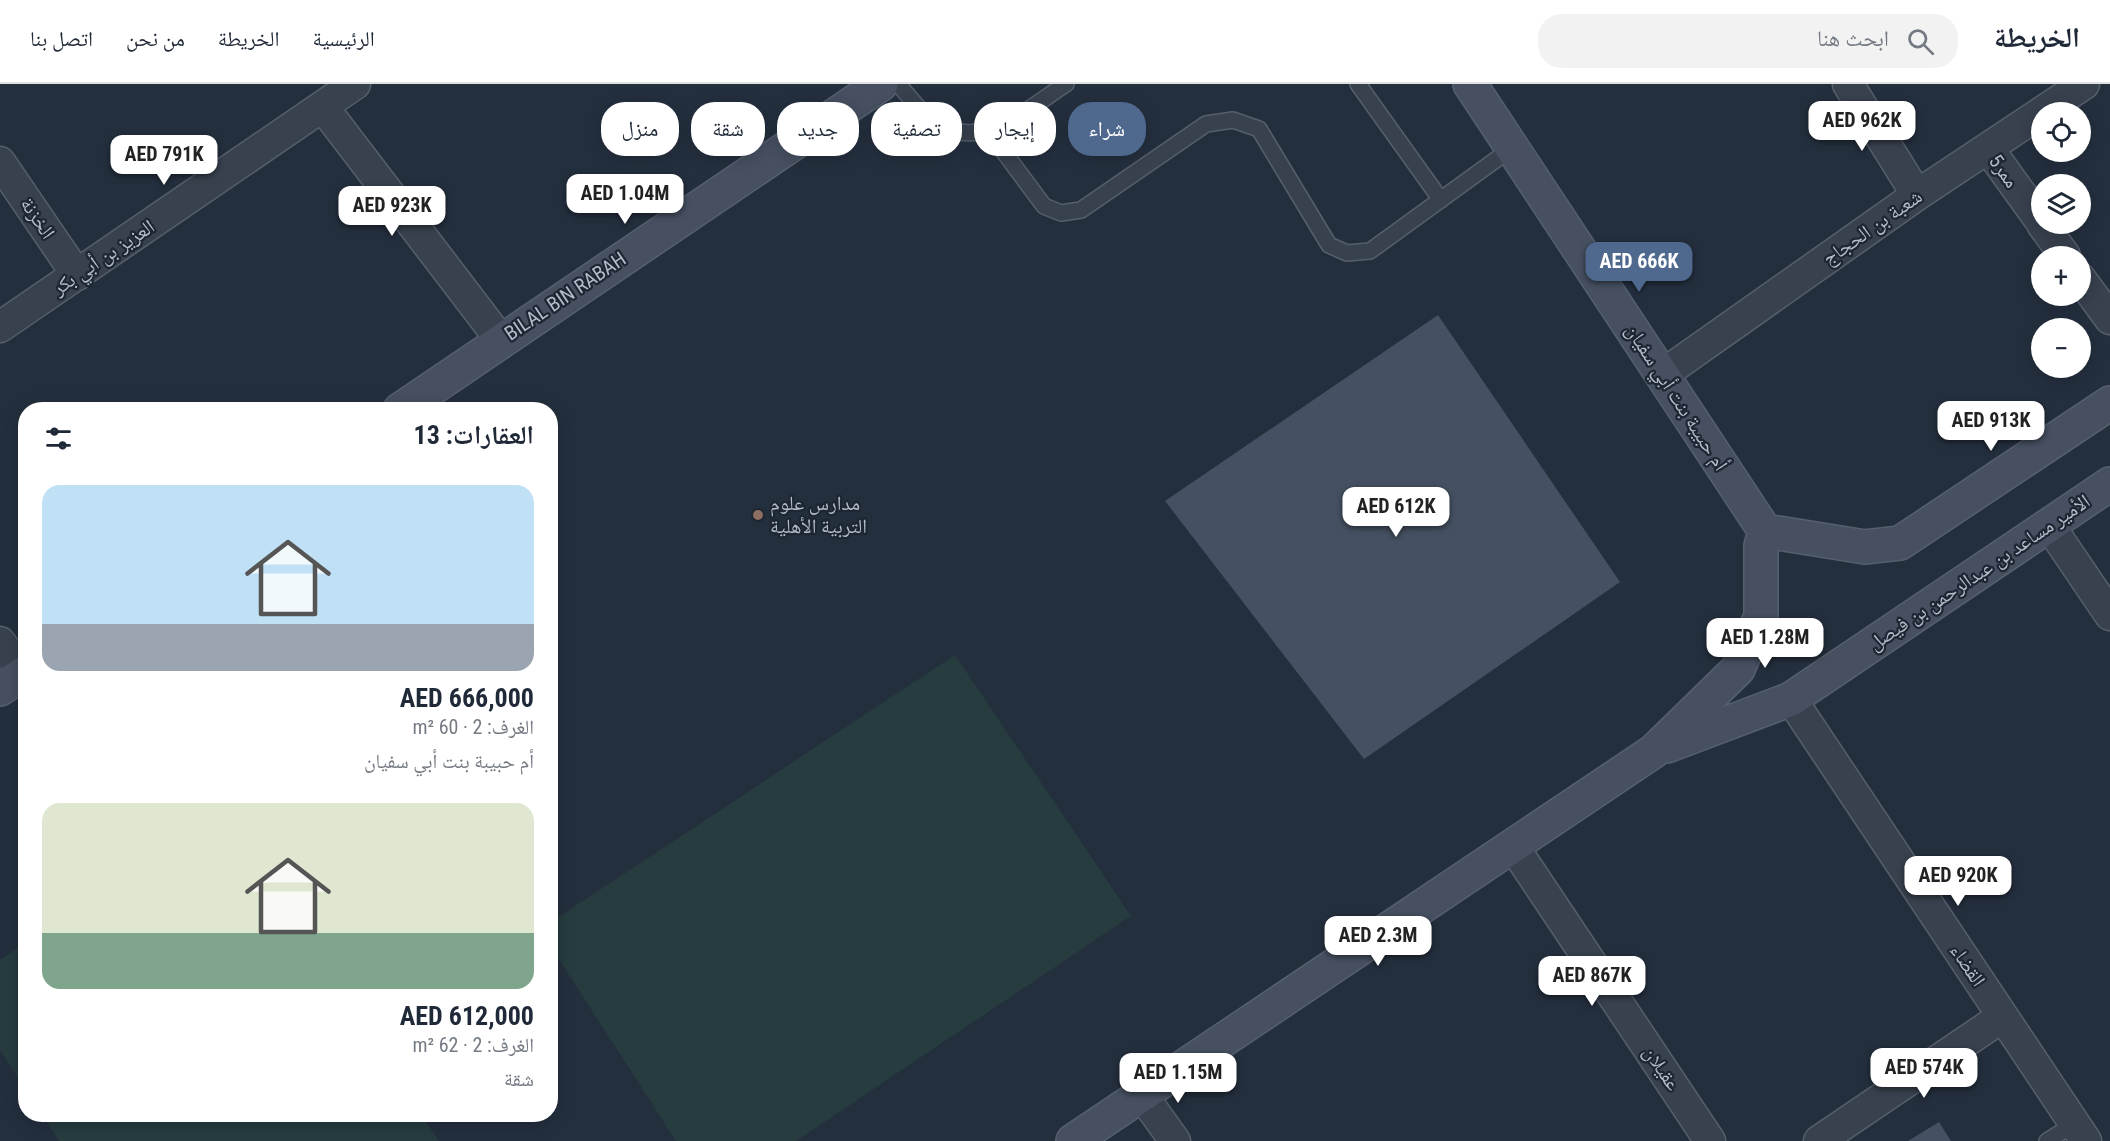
<!DOCTYPE html>
<html lang="ar">
<meta charset="utf-8">
<style>
:root{--surface:#fff;--page:#f2f2f3;--text:#1f2937;--muted:#747a83;--line:#e0e1e3;--accent:#4f688e}
body{margin:0;font-family:"Roboto Condensed","Noto Naskh Arabic",sans-serif;background:var(--page);color:var(--text);direction:rtl;height:100vh;display:flex;flex-direction:column;font-size:22px;white-space:nowrap}
*{box-sizing:border-box;margin:0}
p{font-size:20px;color:var(--muted)}
.icon{flex:none;width:33px;height:33px;fill:none;stroke:currentColor;stroke-width:2;stroke-linecap:round;stroke-linejoin:round}
.map{position:relative;flex:1;overflow:hidden;direction:ltr}
.panel{position:absolute;left:18px;top:318px;width:540px;height:720px;display:flex;flex-direction:column;background:var(--surface);border-radius:24px;box-shadow:0 3px 15px #0003;direction:rtl}
.panel>*{flex:none}
.guide{position:absolute;left:576px;top:18px;width:570px;height:54px;direction:rtl;display:flex;gap:12px}
.buttons{position:absolute;left:2031px;top:18px;display:grid;gap:12px}
.buttons a{display:grid;place-items:center;width:60px;height:60px;border-radius:50%;background:var(--surface);box-shadow:0 3px 15px #0003;font-size:30px}
.price{position:absolute;translate:-50% -51px;padding:0 14px;border-radius:12px;background:#fff;color:#222;font-size:20px;line-height:39px;filter:drop-shadow(0 2px 3px #0008)}
.price::after{content:'';position:absolute;left:50%;top:36px;width:18px;height:14px;margin-left:-9px;background:inherit;clip-path:polygon(0 0,100% 0,50% 100%)}
.price.on{background:var(--accent);color:#fff}
ul{padding:0;list-style:none}
li{display:grid;align-content:center;gap:12px;height:318px;padding:0 24px}
li span{display:grid;place-items:center;height:186px;border-radius:18px;color:#555}
li>.icon{margin-inline-start:auto}
span .icon{width:108px;height:108px;fill:#fffc;stroke-width:1}
li b{font-size:26px}
h2{display:flex;justify-content:space-between;align-items:center;height:72px;padding:0 24px;font-size:26px}
.tag{padding:0 21px;border-radius:24px;background:var(--surface);box-shadow:0 3px 15px #0003;font-size:21px;line-height:54px}
.tag.on{background:var(--accent);color:#fff}
header{display:flex;align-items:center;gap:36px;box-sizing:border-box;height:84px;padding:0 30px;background:var(--surface);border-bottom:2px solid var(--line)}
header strong{font-size:28px}
nav{display:flex;gap:33px;margin-inline-start:auto;font-size:21px}
.search{width:420px;height:54px;background:var(--page);display:flex;align-items:center;gap:15px;box-sizing:border-box;padding:0 21px;border-radius:24px;color:var(--muted);font-size:22px}
.map>svg:first-child{display:block}
.green{fill:#263c3f}
.building{fill:#455162}
.lines{fill:none;stroke-linecap:round;stroke-linejoin:round}
.lane-casing{stroke:#565f6c;stroke-width:18}
.street-casing{stroke:#565f6c;stroke-width:33}
.secondary-casing{stroke:#565f6c;stroke-width:36}
.lane{stroke:#38414e;stroke-width:15}
.street{stroke:#38414e;stroke-width:30}
.secondary{stroke:#465061;stroke-width:33}
.education-dot{fill:#8d6e63;stroke:#1d2633;stroke-width:2}
.labels{text-anchor:middle;dominant-baseline:central;stroke-width:4.5;stroke-linejoin:round;paint-order:stroke}
.street-label{font-size:20px;fill:#b4bcc9;stroke:#1d2633}
.poi-label{font-size:20px;fill:#b4bcc9;stroke:#1d2633;text-anchor:start}
</style>
<header>
<strong>الخريطة</strong>
<div class="search"><svg class="icon" aria-label="search" viewBox="0 0 24 24"><circle cx="10" cy="10" r="6"/><path d="M15 15l6 6"/></svg>ابحث هنا</div>
<nav><a>الرئيسية</a><a>الخريطة</a><a>من نحن</a><a>اتصل بنا</a></nav>
</header>
<div class="map">
<svg width="2110" height="1057" viewBox="0 0 2110 1057">
<rect width="100%" height="100%" fill="#242f3e"/>
<path class="green" d="M955 571 1131 832 796 1057H676L551 863V838Z
M25 859V1005L0 966V876Z
M42 1031H421L439 1057H59Z"/>
<path class="building" d="M1438 231 1620 498 1364 675 1165 417Z
M1939 1038 1951 1057H1908Z"/>
<g class="lines">
<defs>
<path id="lane" d="M898 0C909 12 920 28 933 37 981 70 1025 26 1066 0
M1358 0 1441 116
M989 48 1044 122 1061 129 1081 126 1206 40 1233 36 1259 45 1329 161 1347 169 1370 167 1512 64
M2047 1057 2074 1040"/>
<path id="street" d="M1848 0 1917 111
M323 23 500 255
M1988 64 2042 139
M0 78 77 191
M2042 140 2065 172
M2080 194 2110 235
M0 243 355 0
M1662 291 1917 111 2084 0
M2049 441 2110 531
M0 558 23 589
M1791 615 2086 1057
M1513 762 1710 1057
M1142 1011 1175 1057
M1819 1057 2002 933"/>
<path id="secondary" d="M1470 0 1765 447
M400 326 881 0
M1765 447 1865 463 1900 459 2110 319
M0 605 26 588
M1667 662 1791 615 2110 400
M1073 1057 1654 667 1738 585 1761 532V462L1765 447"/>
</defs>
<use href="#lane" class="lane-casing"/>
<use href="#street" class="street-casing"/>
<use href="#secondary" class="secondary-casing"/>
<use href="#lane" class="lane"/>
<use href="#street" class="street"/>
<use href="#secondary" class="secondary"/>
</g>
<circle class="education-dot" cx="758" cy="431" r="6"/>
<g class="labels">
<g class="street-label">
<text transform="translate(2004 87) rotate(54)">ممر5</text>
<text transform="translate(38 134) rotate(56)">الخزنة</text>
<text transform="translate(1872 143) rotate(-35)">شعبة بن الحجاج</text>
<text transform="translate(103 173) rotate(-34)">العزيز بن أبي بكر</text>
<text transform="translate(565 212) rotate(-34)">BILAL BIN RABAH</text>
<text transform="translate(1677 313) rotate(57)">أم حبيبة بنت أبي سفيان</text>
<text transform="translate(1979 488) rotate(-34)">الأمير مساعد بن عبدالرحمن بن فيصل</text>
<text transform="translate(1968 881) rotate(56)">القضاء</text>
<text transform="translate(1662 984) rotate(56)">عقيلان</text>
</g>
<g class="poi-label">
<text x="770" y="419">مدارس علوم<tspan x="770" dy="23">التربية الأهلية</tspan></text>
</g>
</g>
</svg>
<div class="buttons">
<a><svg class="icon" aria-label="locate" viewBox="0 0 24 24"><circle cx="12" cy="12" r="6"/><path d="M12 2v4M12 18v4M2 12h4M18 12h4"/></svg></a>
<a><svg class="icon" aria-label="layers" viewBox="0 0 24 24"><path d="M12 4l9 5-9 5-9-5zM3 14l9 5 9-5"/></svg></a>
<a>+</a>
<a>−</a>
</div>
<b class="price" style="left:1862px;top:68px">AED 962K</b>
<b class="price" style="left:164px;top:102px">AED 791K</b>
<b class="price" style="left:625px;top:141px">AED 1.04M</b>
<b class="price" style="left:392px;top:153px">AED 923K</b>
<b class="price on" style="left:1639px;top:209px">AED 666K</b>
<b class="price" style="left:1991px;top:368px">AED 913K</b>
<b class="price" style="left:1396px;top:454px">AED 612K</b>
<b class="price" style="left:1765px;top:585px">AED 1.28M</b>
<b class="price" style="left:1958px;top:823px">AED 920K</b>
<b class="price" style="left:1378px;top:883px">AED 2.3M</b>
<b class="price" style="left:1592px;top:923px">AED 867K</b>
<b class="price" style="left:1924px;top:1015px">AED 574K</b>
<b class="price" style="left:1178px;top:1020px">AED 1.15M</b>
<div class="guide">
<a class="tag on">شراء</a>
<a class="tag">إيجار</a>
<a class="tag">تصفية</a>
<a class="tag">جديد</a>
<a class="tag">شقة</a>
<a class="tag">منزل</a>
</div>
<section class="panel">
<h2>العقارات: 13<svg class="icon" aria-label="filters" viewBox="0 0 24 24"><path d="M4 7h16M4 17h16"/><circle cx="9" cy="7" r="2"/><circle cx="15" cy="17" r="2"/></svg></h2>
<ul>
<li><span style="background:linear-gradient(#bfe0f5 75%,#9aa5b1 0)"><svg class="icon" aria-label="home" viewBox="0 0 24 24"><path d="M3 11l9-7 9 7M6 9v11h12V9"/></svg></span><div><b>AED 666,000</b><p>الغرف: 2 · 60 m²</p><p>أم حبيبة بنت أبي سفيان</p></div></li>
<li><span style="background:linear-gradient(#dfe7d0 70%,#7fa58c 0)"><svg class="icon" aria-label="home" viewBox="0 0 24 24"><path d="M3 11l9-7 9 7M6 9v11h12V9"/></svg></span><div><b>AED 612,000</b><p>الغرف: 2 · 62 m²</p><p>شقة</p></div></li>
</ul>
</section>
</div>
